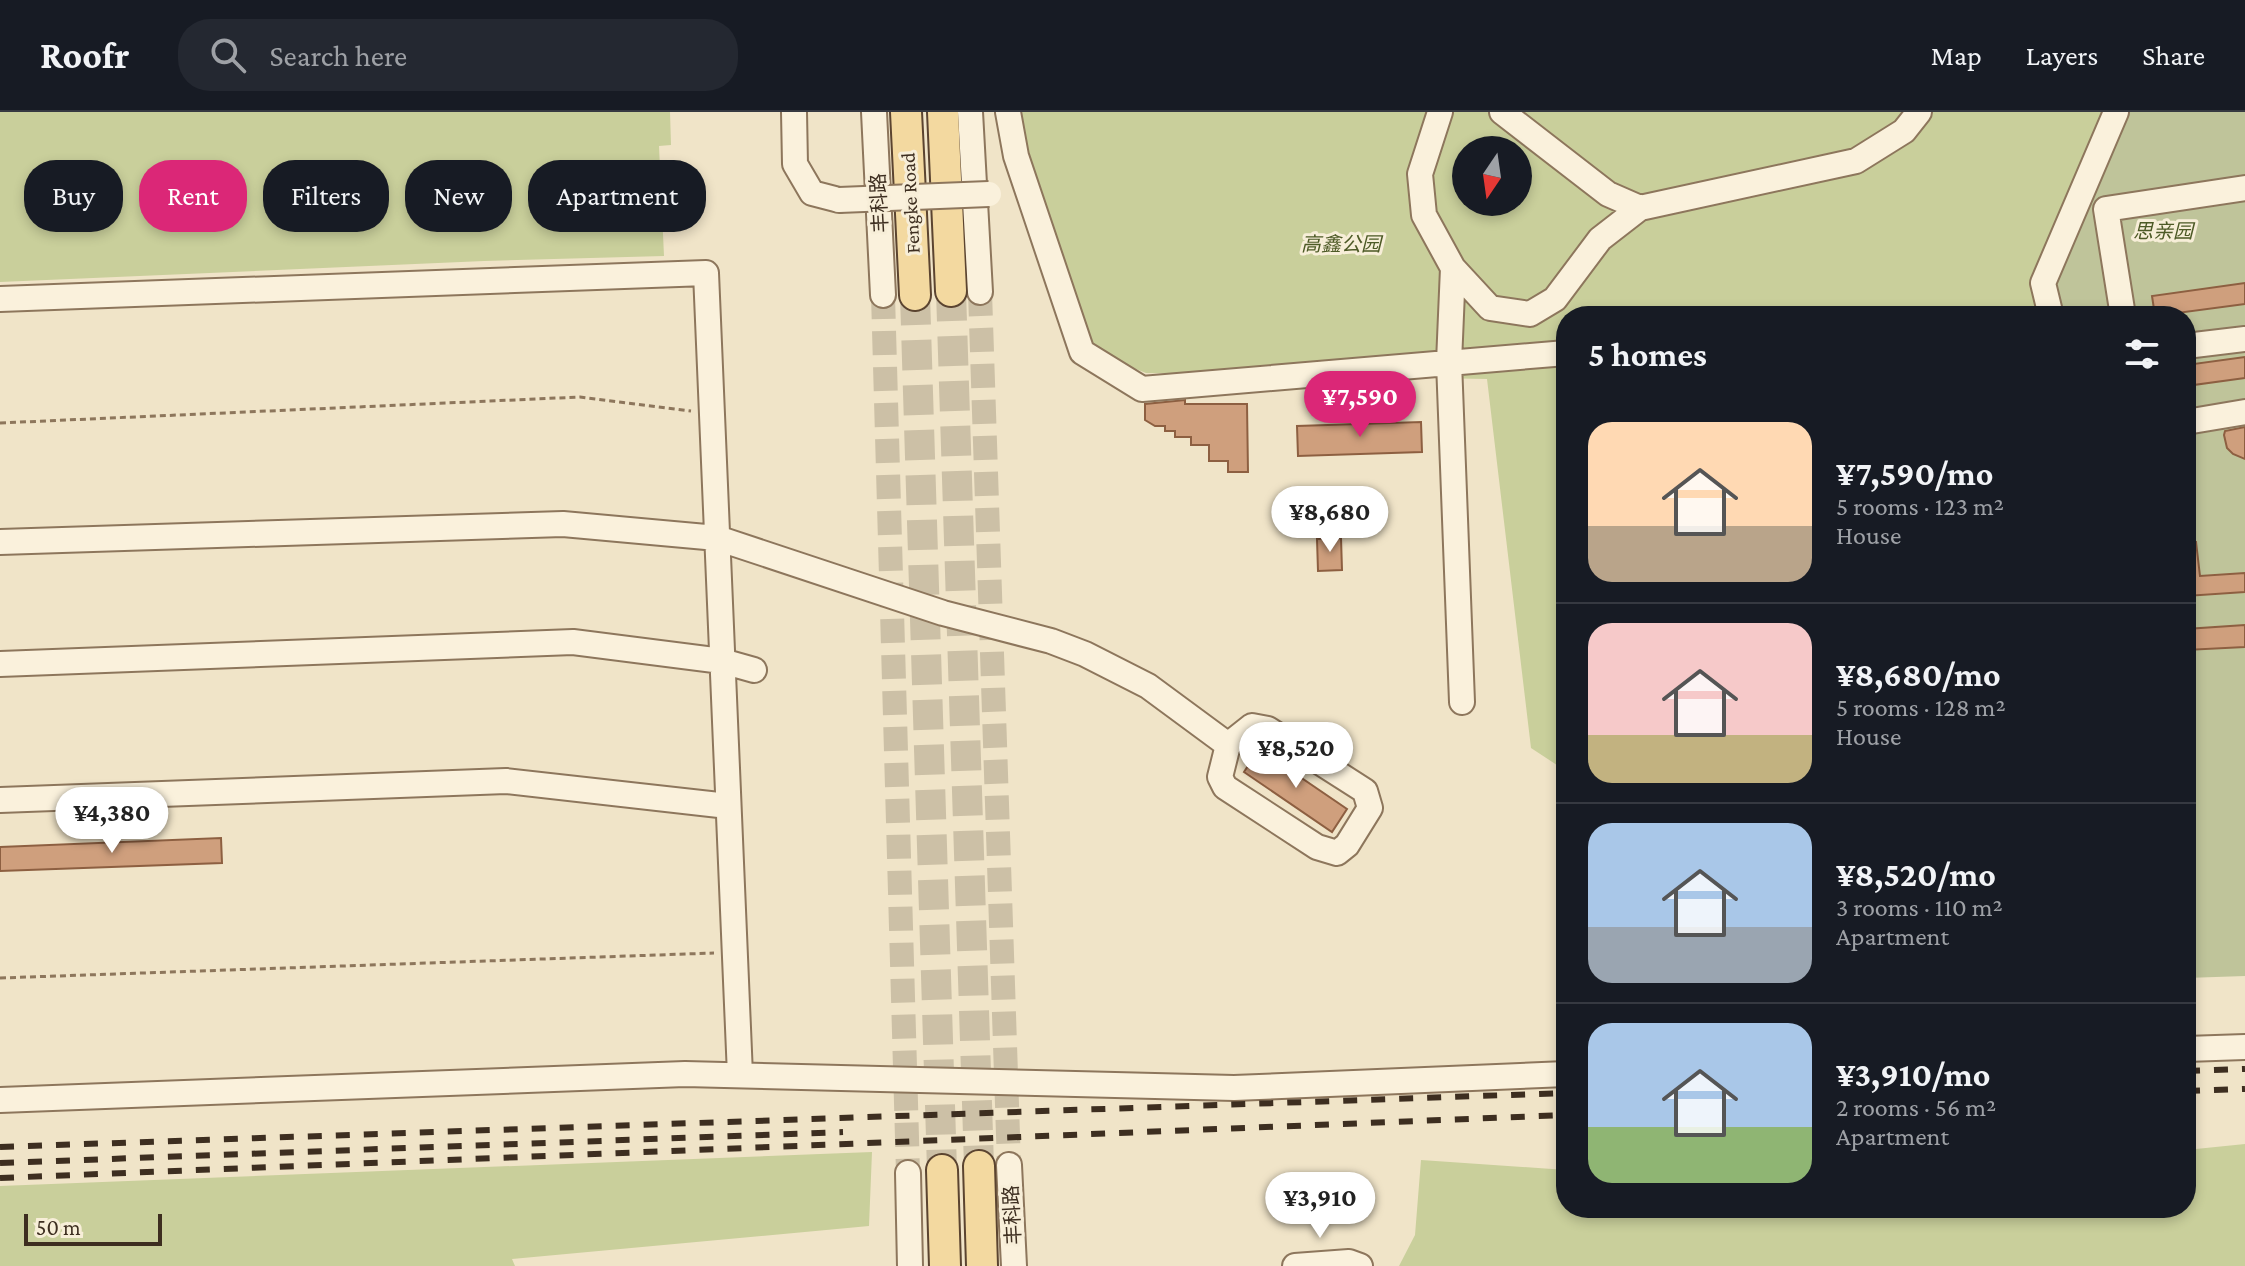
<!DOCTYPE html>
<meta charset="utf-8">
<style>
:root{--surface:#171b24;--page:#242831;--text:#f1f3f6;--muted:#9ea1a6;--line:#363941;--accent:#db2777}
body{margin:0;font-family:"Crimson Pro","Noto Sans SC",serif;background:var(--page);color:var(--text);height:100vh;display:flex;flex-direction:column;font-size:30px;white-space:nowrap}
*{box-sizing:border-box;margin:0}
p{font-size:26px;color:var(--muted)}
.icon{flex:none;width:44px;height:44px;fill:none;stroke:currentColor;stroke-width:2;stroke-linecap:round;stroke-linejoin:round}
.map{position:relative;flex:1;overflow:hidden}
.drawer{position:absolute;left:1556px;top:194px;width:640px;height:912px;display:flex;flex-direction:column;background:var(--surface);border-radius:32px;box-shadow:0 4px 12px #0003}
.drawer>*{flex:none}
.guide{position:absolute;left:24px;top:48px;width:760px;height:72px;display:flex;gap:16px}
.needle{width:52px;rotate:193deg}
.tools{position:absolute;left:1452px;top:24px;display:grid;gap:16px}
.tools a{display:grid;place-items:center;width:80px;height:80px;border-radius:50%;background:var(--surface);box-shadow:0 4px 12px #0003;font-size:40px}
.scale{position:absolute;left:24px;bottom:20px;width:138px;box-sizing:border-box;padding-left:8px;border:4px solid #3d2e20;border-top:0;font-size:22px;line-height:28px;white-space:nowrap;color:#3d2e20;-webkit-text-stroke:6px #f7eed8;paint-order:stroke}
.price{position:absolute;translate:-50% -68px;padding:0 18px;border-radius:28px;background:#fff;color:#222;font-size:26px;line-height:52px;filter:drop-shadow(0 2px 4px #0008)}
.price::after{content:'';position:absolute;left:50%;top:48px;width:24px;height:18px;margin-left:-12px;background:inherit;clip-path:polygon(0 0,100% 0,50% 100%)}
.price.on{background:var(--accent);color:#fff}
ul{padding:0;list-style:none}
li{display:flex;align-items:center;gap:24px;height:200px;padding:0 32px}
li+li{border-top:2px solid var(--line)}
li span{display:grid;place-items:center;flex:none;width:224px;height:160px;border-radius:24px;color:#555}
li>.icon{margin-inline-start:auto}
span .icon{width:96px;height:96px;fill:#fffc;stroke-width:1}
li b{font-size:34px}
h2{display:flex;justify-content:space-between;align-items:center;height:96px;padding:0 32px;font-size:34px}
.chip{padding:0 28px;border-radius:32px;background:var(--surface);box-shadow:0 4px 12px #0003;font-size:28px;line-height:72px}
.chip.on{background:var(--accent);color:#fff}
header{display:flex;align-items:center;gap:48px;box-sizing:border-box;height:112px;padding:0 40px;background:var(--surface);border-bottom:2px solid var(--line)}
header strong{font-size:38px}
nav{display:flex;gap:44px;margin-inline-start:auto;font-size:28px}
.search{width:560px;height:72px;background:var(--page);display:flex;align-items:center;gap:20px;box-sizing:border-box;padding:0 28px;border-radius:32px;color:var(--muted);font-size:30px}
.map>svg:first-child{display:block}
.green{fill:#c9cf9b;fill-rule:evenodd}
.cemetery{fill:#bfc49a}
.building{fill:#cf9f7d;stroke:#8d5f41;stroke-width:2}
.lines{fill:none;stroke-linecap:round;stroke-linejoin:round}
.minor-tunnel{stroke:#ccc0a6;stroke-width:24;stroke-dasharray:24 12;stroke-linecap:butt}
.major-tunnel{stroke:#ccc0a6;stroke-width:30;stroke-dasharray:30 15;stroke-linecap:butt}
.minor-casing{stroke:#8d765c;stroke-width:28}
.major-casing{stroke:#5b4430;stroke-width:34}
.path{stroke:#8d765c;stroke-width:3;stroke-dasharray:6 4;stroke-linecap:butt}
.minor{stroke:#faf1dc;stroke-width:24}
.major{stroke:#f3d9a0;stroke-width:30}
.rail{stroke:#3d2e20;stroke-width:6;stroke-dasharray:14 14;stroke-linecap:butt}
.minor-bridge-casing{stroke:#8d765c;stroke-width:28;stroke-linecap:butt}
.minor-bridge{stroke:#faf1dc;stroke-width:24}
.labels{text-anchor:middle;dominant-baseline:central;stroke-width:6;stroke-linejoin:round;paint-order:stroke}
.street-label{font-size:20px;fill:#3d2e20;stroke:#f7eed8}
.park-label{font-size:20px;font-style:italic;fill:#4d5a26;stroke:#f7eed8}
</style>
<header>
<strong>Roofr</strong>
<div class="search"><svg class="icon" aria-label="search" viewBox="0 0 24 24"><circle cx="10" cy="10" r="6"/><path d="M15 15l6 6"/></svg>Search here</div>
<nav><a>Map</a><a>Layers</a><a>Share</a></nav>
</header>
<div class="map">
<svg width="2245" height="1154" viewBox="0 0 2245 1154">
<rect width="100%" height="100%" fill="#f0e4c8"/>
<path class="green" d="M0 0H670L671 33 659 34 664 144 484 149 0 170Z
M1016 0H2106L2044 204H1566V659L1531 636 1487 267 1146 261 1095 241 1018 22ZM1466 38H1518V90H1466Z
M2245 1032V1154H1399L1415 1123 1421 1048 1566 1058V1096H2186V1038Z
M872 1040 869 1114 512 1147 515 1154H0V1074Z"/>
<path class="cemetery" d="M2124 0H2245V864L2186 866V204H2059L2056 170Z"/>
<path class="building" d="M2245 171V192L2155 204 2152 184Z
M2245 245V266L2186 274V253Z
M1185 288V292H1247L1248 360H1228V349H1209V333H1191V325H1175V319H1165V314H1155L1145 308V292Z
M1421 310 1422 340 1298 344 1297 314Z
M2245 315V347L2233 342 2227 336 2224 323 2225 319Z
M1341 426 1342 458 1318 459 1317 427Z
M2186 430H2196L2200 464 2245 461V480L2186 484Z
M2245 513V535L2186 538V517Z
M1259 637 1347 697 1332 720 1244 660Z
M221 726 222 751 0 759V735Z"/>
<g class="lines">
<path class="minor-tunnel" d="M980 180 1009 1053
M883 183 908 1061"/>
<path class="major-tunnel" d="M951 179 979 1054
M915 183 942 1058"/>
<defs>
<path id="minor" d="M794 0 795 52 812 81 839 88
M874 0 883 183
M970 0 980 180
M1008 0 1016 44 1082 240 1142 277 1566 241
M1440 0 1420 62 1424 103 1453 156 1490 196 1530 202 1555 187 1600 127 1640 96 1856 49 1904 19 1919 0
M1502 0 1608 82 1640 96
M1453 156 1449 250 1462 590
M0 187 706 161 740 963
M2051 204 2043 171 2116 0
M2123 204 2106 97 2245 76
M2186 234 2245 227
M2186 310 2245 300
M0 430 563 412 717 426 943 501 1051 529 1085 542 1148 574 1228 633
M0 552 573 530 722 549 754 558
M1252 614 1268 617 1365 679 1370 696 1347 733 1337 741 1317 735 1225 675 1220 665 1228 633Z
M0 688 506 669 728 694
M2186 937 2245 935
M0 988 685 962 1234 976 1566 962
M1009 1053 1014 1154
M908 1061 910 1154
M1295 1154 1349 1150 1360 1154"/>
<path id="major" d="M906 0 915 183
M943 0 951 179
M979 1054 982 1154
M942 1058 945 1154"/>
</defs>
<use href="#minor" class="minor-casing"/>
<use href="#major" class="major-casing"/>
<path class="path" d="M0 311 580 285 691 299
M0 866 714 841"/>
<use href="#minor" class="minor"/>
<use href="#major" class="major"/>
<path class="rail" d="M2186 959 2245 957
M2186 979 2245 977
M0 1035 1566 981
M0 1051 843 1020
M0 1066 1566 1003"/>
<defs>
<path id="minor-bridge" d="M839 88 989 82"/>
</defs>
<use href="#minor-bridge" class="minor-bridge-casing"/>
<use href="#minor-bridge" class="minor-bridge"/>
</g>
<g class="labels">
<g class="street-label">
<text transform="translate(879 91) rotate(-93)">丰科路</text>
<text transform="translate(910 91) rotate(-93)">Fengke Road</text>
<text transform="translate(1012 1103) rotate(-93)">丰科路</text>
</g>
<g class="park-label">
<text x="2163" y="119">思亲园</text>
<text x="1341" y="132">高鑫公园</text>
</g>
</g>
</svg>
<div class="tools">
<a><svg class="needle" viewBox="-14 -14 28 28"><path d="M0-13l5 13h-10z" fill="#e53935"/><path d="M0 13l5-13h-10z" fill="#9ea1a6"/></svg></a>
</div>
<div class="scale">50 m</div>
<b class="price on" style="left:1360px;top:327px">¥7,590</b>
<b class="price" style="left:1330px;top:442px">¥8,680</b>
<b class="price" style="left:1296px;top:678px">¥8,520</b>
<b class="price" style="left:112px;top:743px">¥4,380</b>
<b class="price" style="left:1320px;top:1128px">¥3,910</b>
<div class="guide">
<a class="chip">Buy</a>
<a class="chip on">Rent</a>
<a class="chip">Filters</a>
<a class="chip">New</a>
<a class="chip">Apartment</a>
</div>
<section class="drawer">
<h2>5 homes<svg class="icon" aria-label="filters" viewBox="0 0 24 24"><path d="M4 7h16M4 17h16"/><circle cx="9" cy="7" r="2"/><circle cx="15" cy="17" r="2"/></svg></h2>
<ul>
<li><span style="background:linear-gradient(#ffd9b3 65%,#b9a48a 0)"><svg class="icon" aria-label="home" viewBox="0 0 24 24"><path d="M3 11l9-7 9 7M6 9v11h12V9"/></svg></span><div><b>¥7,590/mo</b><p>5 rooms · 123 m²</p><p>House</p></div></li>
<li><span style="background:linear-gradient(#f6c9c9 70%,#c2b280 0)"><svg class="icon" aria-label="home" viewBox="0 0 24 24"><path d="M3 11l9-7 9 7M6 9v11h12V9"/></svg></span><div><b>¥8,680/mo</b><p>5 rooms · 128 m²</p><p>House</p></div></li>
<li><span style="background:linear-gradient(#a9c7e8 65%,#9aa5b1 0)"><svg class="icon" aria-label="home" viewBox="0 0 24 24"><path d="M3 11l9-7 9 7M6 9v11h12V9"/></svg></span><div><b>¥8,520/mo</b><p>3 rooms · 110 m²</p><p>Apartment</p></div></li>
<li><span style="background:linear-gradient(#a9c7e8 65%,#8fb573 0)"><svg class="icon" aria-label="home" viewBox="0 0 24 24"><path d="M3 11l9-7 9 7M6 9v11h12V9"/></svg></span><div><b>¥3,910/mo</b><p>2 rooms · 56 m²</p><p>Apartment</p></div></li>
</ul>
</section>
</div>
